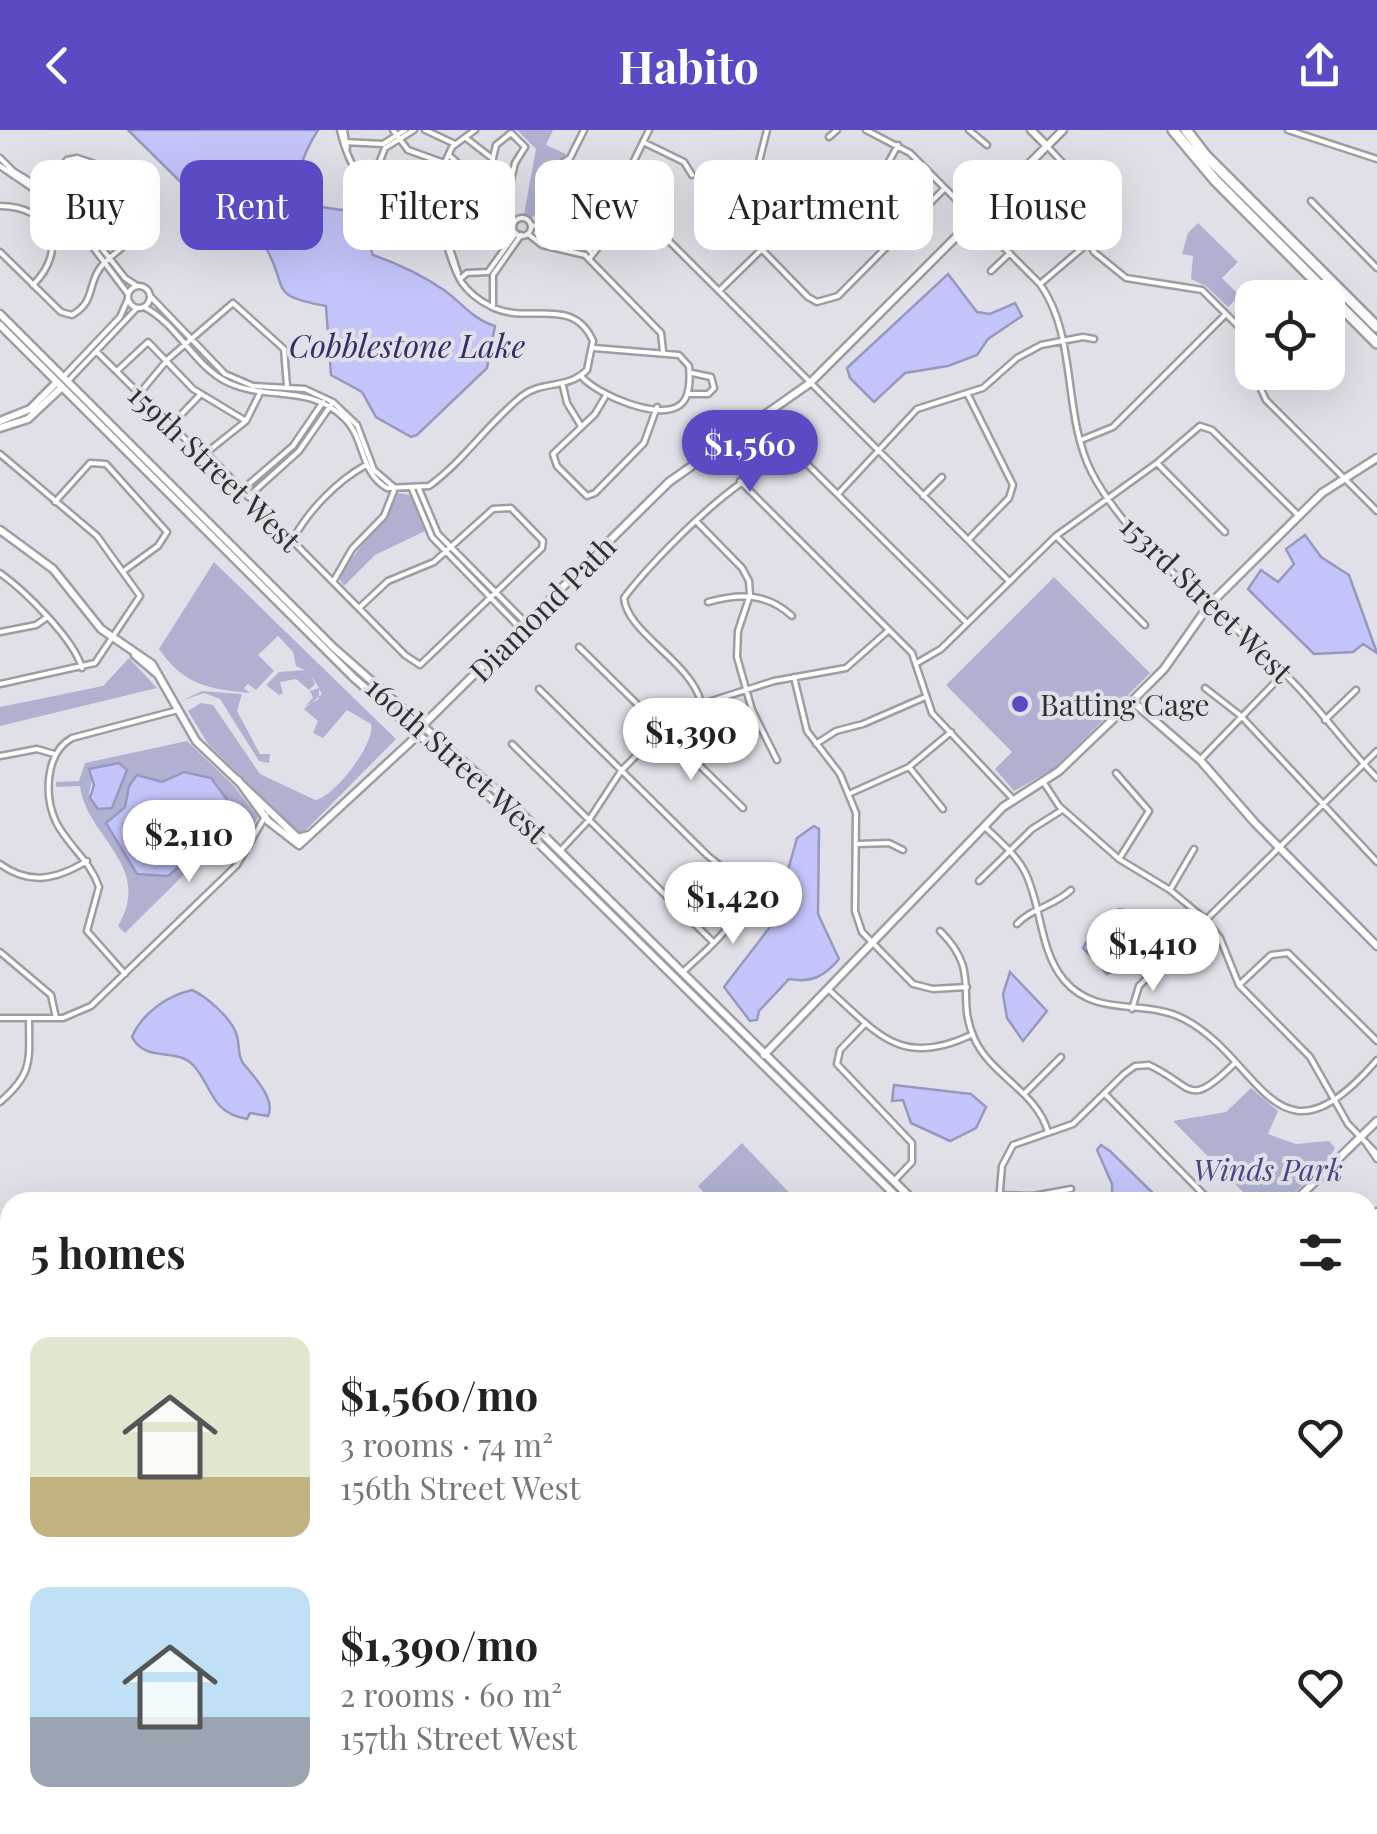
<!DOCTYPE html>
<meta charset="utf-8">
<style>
:root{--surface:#fff;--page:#f2f2f2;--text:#222;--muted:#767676;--accent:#594bc3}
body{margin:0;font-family:"Playfair Display",serif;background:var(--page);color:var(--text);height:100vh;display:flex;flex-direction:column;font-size:38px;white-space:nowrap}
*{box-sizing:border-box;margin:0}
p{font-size:32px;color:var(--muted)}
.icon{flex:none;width:55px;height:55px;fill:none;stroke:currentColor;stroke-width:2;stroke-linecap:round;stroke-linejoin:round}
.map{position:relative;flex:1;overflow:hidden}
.panel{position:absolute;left:0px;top:1062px;width:1378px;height:642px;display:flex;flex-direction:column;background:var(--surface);border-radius:30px 30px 0 0;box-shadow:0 10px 40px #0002}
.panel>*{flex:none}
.top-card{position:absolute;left:30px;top:30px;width:1318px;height:90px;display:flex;gap:20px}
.tools{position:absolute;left:1235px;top:150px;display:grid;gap:20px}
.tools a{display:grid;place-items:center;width:110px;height:110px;border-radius:20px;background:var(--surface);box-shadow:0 10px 40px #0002;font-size:50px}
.price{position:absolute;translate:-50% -85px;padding:0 22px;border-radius:35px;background:#fff;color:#222;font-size:32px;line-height:65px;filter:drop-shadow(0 2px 5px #0008)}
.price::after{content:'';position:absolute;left:50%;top:60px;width:30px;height:22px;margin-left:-15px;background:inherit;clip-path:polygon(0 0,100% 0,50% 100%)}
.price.active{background:var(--accent);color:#fff}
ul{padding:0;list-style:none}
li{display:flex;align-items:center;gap:30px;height:250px;padding:0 30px}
li span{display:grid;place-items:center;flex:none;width:280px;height:200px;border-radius:20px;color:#555}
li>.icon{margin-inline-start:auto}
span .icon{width:120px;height:120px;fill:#fffc;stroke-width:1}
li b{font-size:42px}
h2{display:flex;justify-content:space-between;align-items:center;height:120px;padding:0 30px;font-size:42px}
.chip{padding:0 35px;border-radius:20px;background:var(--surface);box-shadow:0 10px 40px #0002;font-size:35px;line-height:90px}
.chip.active{background:var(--accent);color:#fff}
header{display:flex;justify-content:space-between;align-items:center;height:130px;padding:0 30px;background:var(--accent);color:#fff;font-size:45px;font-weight:700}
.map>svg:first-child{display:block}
.green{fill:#b0b1d1;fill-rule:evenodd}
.water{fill:#c3c5fa;stroke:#9798be;stroke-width:2.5}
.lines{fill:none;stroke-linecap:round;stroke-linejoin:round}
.street-casing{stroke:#9d9da4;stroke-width:9}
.secondary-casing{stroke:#9d9da4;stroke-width:11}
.primary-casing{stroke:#9d9da4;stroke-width:12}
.highway-casing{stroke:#9d9da4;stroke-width:14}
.street{stroke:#fff;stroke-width:4}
.secondary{stroke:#fff;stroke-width:6}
.primary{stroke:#fff;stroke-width:8}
.highway{stroke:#fff;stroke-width:9}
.rail-casing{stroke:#58585c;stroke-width:6}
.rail{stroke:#e0e1e8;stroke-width:2.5;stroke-dasharray:8;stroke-linecap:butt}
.poi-dot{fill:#594bc3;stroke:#e0e1e8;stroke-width:4}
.labels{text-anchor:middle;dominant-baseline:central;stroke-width:8;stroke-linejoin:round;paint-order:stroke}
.street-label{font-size:30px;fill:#303033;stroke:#e0e1e8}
.poi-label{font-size:30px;fill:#303033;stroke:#e0e1e8;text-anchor:start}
.park-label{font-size:30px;font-style:italic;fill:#4a4788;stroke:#e0e1e8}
.water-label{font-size:32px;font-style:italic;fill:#322d6b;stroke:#e0e1e8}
</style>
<header><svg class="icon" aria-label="back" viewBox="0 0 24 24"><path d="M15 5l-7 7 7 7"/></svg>Habito<svg class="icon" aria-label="share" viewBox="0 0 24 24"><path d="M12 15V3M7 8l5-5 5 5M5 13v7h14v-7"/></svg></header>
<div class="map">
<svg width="1377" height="1704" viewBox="0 0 1377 1704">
<rect width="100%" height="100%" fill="#e0e1e8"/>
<path class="green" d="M517 0H553L546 15 566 24 558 41 550 34 544 65 533 88 524 84 536 19Z
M1198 93 1238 132 1222 148 1240 166 1228 177 1206 156 1191 149 1193 126 1182 124 1188 103Z
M398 363 410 365 425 401 375 425 344 456 339 448C356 417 384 396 398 363Z
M214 432 396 609 301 705 208 614 188 581 201 573 213 575 260 644 315 670C335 667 376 612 371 594L347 580 323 608 313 603 318 591 304 579 322 564 319 559V569L305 576 313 568 310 561 319 558 311 546 315 554 309 560 296 549 280 552 283 563 279 565 266 555 279 542 305 540 296 536 293 522 278 506 258 525 274 541 256 560 248 554 244 558 250 563C208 559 184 555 159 519Z
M1054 447 1150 543 1055 638 1014 661 995 639 1012 622 946 555Z
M129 528 157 558 0 596V577L103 556Z
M202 561 242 564 237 581 260 624H270L269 633 259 631 220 569 204 563 181 571Z
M187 611 234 656 258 687 239 723 222 707 125 803 118 796C154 735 86 707 80 656L56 657V652L79 651 85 633ZM119 633 127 640 112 677 89 664 92 650ZM178 643 211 648 239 687 168 746 137 744 112 687 125 677 132 650 162 652Z
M1251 958 1278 981 1268 1004 1296 1014 1329 1011 1335 1018 1328 1030 1285 1072H1242L1247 1066 1173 991 1226 982Z
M742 1013 798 1072H711L698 1056Z"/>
<path class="water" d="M128 0H318C306 19 281 66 318 76 332 80 344 78 357 84L373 125C399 134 422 145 444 160 462 173 472 189 495 196L487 238 417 305 411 307 376 287 362 262 331 245 326 176C266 165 290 160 266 118L217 88Z
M948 144 977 182 990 184 1015 173 1022 186 988 209 977 225 948 236 905 243 874 272 850 248 847 238Z
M1305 405 1321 427 1349 445 1377 523 1363 514 1353 522 1314 524 1248 459 1261 440 1278 452 1294 434 1286 419Z
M119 633 127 640 112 678 98 679 90 668 94 655 89 639Z
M184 642 211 648 240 687 168 746 137 744 106 693 125 677 129 656 137 645 162 652Z
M814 696 819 699 818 784 839 829C824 847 811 853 789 849L759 881 757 890 750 891 724 857 773 793 797 708Z
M1119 779 1145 784 1151 794 1123 837 1107 844 1083 818 1099 791Z
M1010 842 1047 881 1023 911 1007 888 1003 864Z
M192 860C207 867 230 887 236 903 240 912 237 925 243 933 254 947 276 969 268 986L250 983 247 989C211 983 213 958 194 936 176 916 146 934 132 907 143 882 167 866 192 860Z
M894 955 971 964 986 977 976 998 950 1011 911 993 903 970 892 971Z
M1101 1015 1110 1021 1162 1072H1112V1054L1097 1020Z"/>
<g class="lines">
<defs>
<path id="street" d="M344 0 347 18
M393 0 408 20 444 33
M425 0 455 14
M649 0 625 49 631 73 1009 451
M767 0 742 99 808 167 817 172 838 166 943 60
M866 0 910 23 1040 154C1078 207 1062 285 1092 343 1133 421 1224 484 1286 545 1319 577 1345 615 1377 648
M969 0 987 15
M1288 0 1377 29
M829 7 837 0
M466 8 493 29
M344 12 383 14 405 0
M643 12 684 32 692 45
M1047 16 1073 44 1084 102 1094 122 1126 148 1202 160 1242 200 1252 225
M449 25 483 57 510 62
M0 28 13 41 67 74 125 148 137 156
M562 33 570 28 584 0
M0 36 66 81 128 164
M364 47 431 79 443 97 458 143
M759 47C787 53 797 91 827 90L887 35 898 15
M372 51 385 18 414 0
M486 58 496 15 511 3 525 17 515 33 503 85
M422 61 442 39 452 17 475 0
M1311 71 1377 138
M1049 75 1079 71
M0 76C50 76 70 118 33 155
M432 78C455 61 493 77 514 93
M560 79 582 86 605 108 593 124
M437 85 450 70
M513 97a9 9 0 1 1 18 0a9 9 0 1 1-18 0Z
M531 95 571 102 593 124 589 129
M557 98 564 51
M391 99 444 115
M528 104 542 115 585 125 661 203 663 221
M463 115 477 112 493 80
M0 122 61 182 72 185C92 173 88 163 96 145 108 118 154 111 140 72L101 36 77 28 67 30 43 61
M991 141 1010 123
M488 142 516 103
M460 149 467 143 488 142
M1040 154 1086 115
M128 167a11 11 0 1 1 22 0a11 11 0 1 1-22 0Z
M719 161 760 121
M151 167 225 244 253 256 305 259 333 272 357 295 374 340 395 358
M144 177C179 195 194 237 229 253 269 271 310 254 344 288 366 309 359 342 387 358L429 356C464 331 488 293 522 266 542 250 567 260 587 240L593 211C573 165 528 195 492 177 444 153 458 123 434 90 401 44 361 87 340 0
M493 177V145L521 105
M97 222 186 310 206 323 405 525 420 535 542 418 543 411 511 378 493 379 434 432 388 451 359 478
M118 240 148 212 193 259 246 291
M1253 242 1266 270 1377 381
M65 245 120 187 128 169
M582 247C598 265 659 291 680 275 691 267 690 248 689 236L679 225 594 218
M69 250 137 178
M563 256 567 273 581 296
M139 264 168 229 233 173 284 219 287 256
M688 264H708L714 258 711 247 692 243
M968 265 1013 355 1009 368 968 410
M605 267 595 284 553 324 557 336 587 366 595 363 644 313 657 277
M171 295 199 266
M1081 310 1113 297 1226 184
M206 323 246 291 261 261
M0 324 97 406 140 466 95 533 0 554
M1157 333 1225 402
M740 351 912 523 932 583 1012 668
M412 359 432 407 521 499
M419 359 438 404 526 493
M242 360 293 316 323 272
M838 364 917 279 983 258 1017 228 1041 215 1083 207 1094 209
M923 366 942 347
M248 367 299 321 331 275
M55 372 90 333 106 334 167 402 158 416 125 440
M697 392 742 438 749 451 750 465 738 501 737 527 752 580 777 630
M1056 406 1145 495
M293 409C309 380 337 351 366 335
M0 443C25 461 74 509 82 538
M333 452 352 419 384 386 395 358
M708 472C740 463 767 463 792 486
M0 502 36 495 46 488
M579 517 743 678
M917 533 941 519 1056 406 1157 333 1200 296 1212 300 1299 386
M794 547 807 601 840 644 856 683 855 781 862 802 913 854 933 859 967 857
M1205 558 1241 586 1377 732
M539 559 707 725 740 752C749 789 707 819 684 841
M701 572C690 531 627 503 624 468 648 435 766 308 806 333L967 493
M1325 590 1356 560
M512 614 714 813
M816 614 836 601 863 594 923 568
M0 626 37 619 54 624
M1200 630 1284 543
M909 637 943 679
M1116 643 1149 681 1119 729
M1044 653 1059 676 1119 729 1170 760 1205 789 1220 808 1239 855 1310 927 1348 994 1377 1024
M851 663 909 637 951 602
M984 696C998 710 1016 724 1025 742 1042 776 1039 820 1064 850 1097 889 1144 868 1184 889 1263 930 1275 1048 1377 930
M858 714 889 713 903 720
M560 721 589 690 621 641 680 581 774 551 846 538 889 500
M0 734C30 756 57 749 87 731
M979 751 1032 699 1062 680
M1170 760 1194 719
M1017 794C1030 779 1054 776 1071 760
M940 801C983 843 954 866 975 910 992 946 1037 962 1048 1002
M0 822 51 865 56 888
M125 844 87 801 99 757C90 730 68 716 56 692 44 666 45 623 72 608L178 580
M1239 855 1271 825 1288 823 1377 911
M829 860C878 904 901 938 971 905
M1132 879 1139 856 1377 621
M0 888H63L91 876 237 735 266 685
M864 895 840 920 837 934 912 1013V1032L894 1051
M1024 964 1061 927
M1106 965 1211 1072
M0 972C34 943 29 930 29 888
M1366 1013 1377 1029
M1000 1065 1033 1066 1071 1059
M999 1072 1002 1036 1013 1015 1073 994 1124 944 1135 936 1149 935C1194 956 1187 980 1234 934
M1377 1081 1368 1097 1377 1124
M1368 1224 1377 1226"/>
<path id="secondary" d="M1031 0 1047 16
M0 184 334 518 515 677 915 1072
M0 195 354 548 508 683 902 1072
M0 291 30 279 57 252
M0 298 28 289 62 257
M0 400 53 439 101 499 152 534 196 611 298 708 309 705
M135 525 156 543
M1132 571 1200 630 1255 693 1377 816
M421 597 669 352 810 253 1063 0
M238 650 268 691 299 715 418 605
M764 925 1003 677 1059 641 1132 571 1164 539 1209 475 1322 363 1377 328
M1294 1072 1377 991
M0 1501 10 1511
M1368 1543 1377 1553
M1368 1555 1377 1564
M194 1695 203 1704"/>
<path id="primary" d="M1368 1481 1377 1471
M663 1704 674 1695"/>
<path id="highway" d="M1173 0 1215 50 1377 213
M1186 0 1206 26 1377 197"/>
</defs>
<use href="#street" class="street-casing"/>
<use href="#secondary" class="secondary-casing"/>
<use href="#primary" class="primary-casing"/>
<use href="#highway" class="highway-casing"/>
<use href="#street" class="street"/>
<use href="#secondary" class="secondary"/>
<use href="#primary" class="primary"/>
<use href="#highway" class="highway"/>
<defs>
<path id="rail" d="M1368 1175 1377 1171
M1368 1408 1377 1417
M3 1704 26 1695"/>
</defs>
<use href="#rail" class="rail-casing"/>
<use href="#rail" class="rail"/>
</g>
<circle class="poi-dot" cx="1020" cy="574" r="10"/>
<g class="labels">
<g class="street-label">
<text transform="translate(215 337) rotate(44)">159th Street West</text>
<text transform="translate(1207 468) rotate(44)">153rd Street West</text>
<text transform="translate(542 478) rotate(-45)">Diamond Path</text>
<text transform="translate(457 629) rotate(42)">160th Street West</text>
</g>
<g class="poi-label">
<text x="1040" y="574">Batting Cage</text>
</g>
<g class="park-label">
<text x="1268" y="1039">Winds Park</text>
</g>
<g class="water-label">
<text x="407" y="214">Cobblestone Lake</text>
</g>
</g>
</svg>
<div class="tools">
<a><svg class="icon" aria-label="locate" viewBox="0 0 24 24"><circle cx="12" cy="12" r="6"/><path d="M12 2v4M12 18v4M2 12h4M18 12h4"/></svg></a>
</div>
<b class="price active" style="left:750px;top:365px">$1,560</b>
<b class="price" style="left:691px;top:653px">$1,390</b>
<b class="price" style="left:189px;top:755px">$2,110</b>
<b class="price" style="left:733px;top:817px">$1,420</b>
<b class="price" style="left:1153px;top:864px">$1,410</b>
<div class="top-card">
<a class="chip">Buy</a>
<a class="chip active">Rent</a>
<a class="chip">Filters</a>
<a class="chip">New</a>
<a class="chip">Apartment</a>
<a class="chip">House</a>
</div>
<section class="panel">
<h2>5 homes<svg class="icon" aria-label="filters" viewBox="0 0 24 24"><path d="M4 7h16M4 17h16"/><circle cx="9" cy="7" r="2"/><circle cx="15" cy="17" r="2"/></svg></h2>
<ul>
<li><span style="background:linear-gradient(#dfe7d0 70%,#c2b280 0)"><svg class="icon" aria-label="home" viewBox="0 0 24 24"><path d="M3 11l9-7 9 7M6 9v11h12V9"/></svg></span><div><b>$1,560/mo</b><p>3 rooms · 74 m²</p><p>156th Street West</p></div><svg class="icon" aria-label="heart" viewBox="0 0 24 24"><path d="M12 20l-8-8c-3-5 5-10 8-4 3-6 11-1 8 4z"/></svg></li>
<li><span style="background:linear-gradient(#bfe0f5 65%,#9aa5b1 0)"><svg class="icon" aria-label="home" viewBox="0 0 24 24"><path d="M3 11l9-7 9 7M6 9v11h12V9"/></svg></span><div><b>$1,390/mo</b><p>2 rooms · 60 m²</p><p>157th Street West</p></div><svg class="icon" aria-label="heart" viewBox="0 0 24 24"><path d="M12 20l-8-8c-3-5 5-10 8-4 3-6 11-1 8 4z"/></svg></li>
</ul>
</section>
</div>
